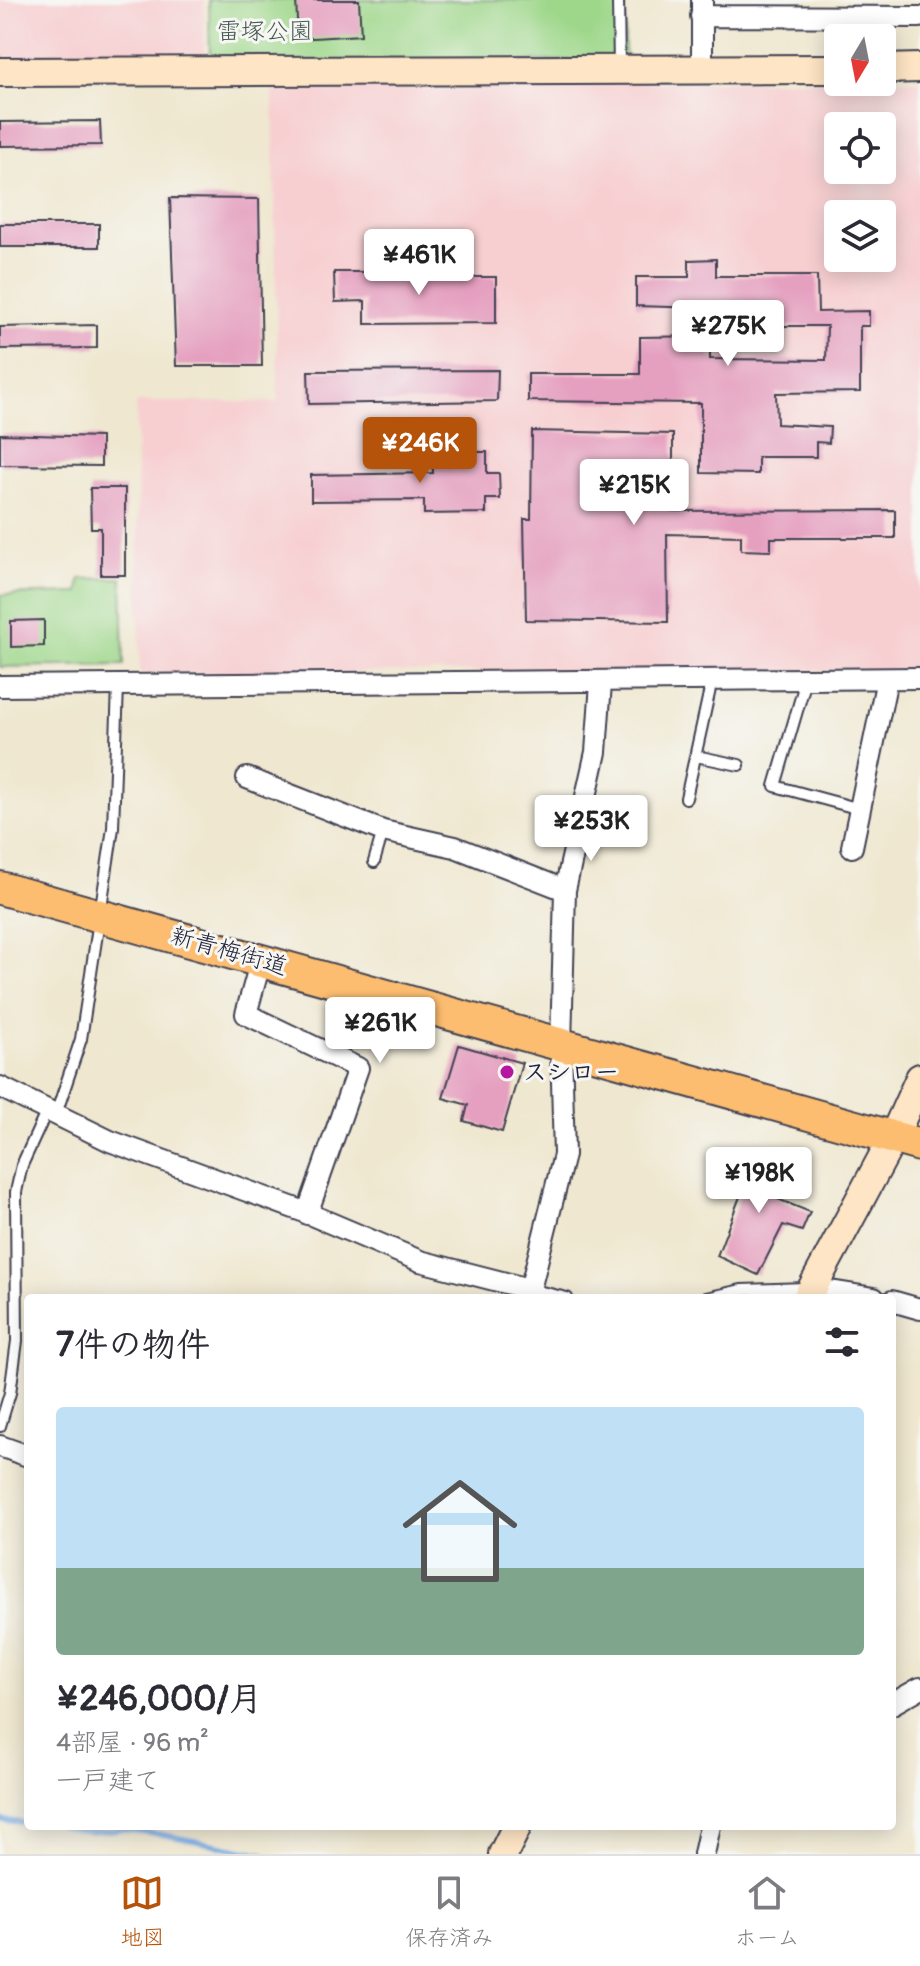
<!DOCTYPE html>
<html lang="ja">
<meta charset="utf-8">
<style>
:root{--surface:#fff;--page:#f7f7f7;--text:#2b2b33;--muted:#7c7c81;--line:#e1e1e2;--accent:#b45309}
body{margin:0;font-family:Pangolin,"Klee One",sans-serif;background:var(--page);color:var(--text);height:100vh;display:flex;flex-direction:column;font-size:30px;white-space:nowrap}
*{box-sizing:border-box;margin:0}
p{font-size:26px;color:var(--muted)}
.icon{flex:none;width:44px;height:44px;fill:none;stroke:currentColor;stroke-width:2;stroke-linecap:round;stroke-linejoin:round}
.map{position:relative;flex:1;overflow:hidden}
.drawer{position:absolute;left:24px;top:1294px;width:872px;height:536px;display:flex;flex-direction:column;background:var(--surface);border-radius:8px;box-shadow:0 4px 20px #0003}
.drawer>*{flex:none}
.needle{width:52px;rotate:190deg}
.buttons{position:absolute;left:824px;top:24px;display:grid;gap:16px}
.buttons a{display:grid;place-items:center;width:72px;height:72px;border-radius:8px;background:var(--surface);box-shadow:0 4px 20px #0003;font-size:40px}
.price{position:absolute;translate:-50% -68px;padding:0 18px;border-radius:8px;background:#fff;color:#222;font-size:26px;line-height:52px;filter:drop-shadow(0 2px 4px #0008)}
.price::after{content:'';position:absolute;left:50%;top:48px;width:24px;height:18px;margin-left:-12px;background:inherit;clip-path:polygon(0 0,100% 0,50% 100%)}
.price.active{background:var(--accent);color:#fff}
ul{padding:0;list-style:none}
li{display:grid;align-content:center;gap:16px;height:424px;padding:0 32px}
li span{display:grid;place-items:center;height:248px;border-radius:8px;color:#555}
li>.icon{margin-inline-start:auto}
span .icon{width:144px;height:144px;fill:#fffc;stroke-width:1}
li b{font-size:34px}
h2{display:flex;justify-content:space-between;align-items:center;height:96px;padding:0 32px;font-size:34px}
.tab-bar{display:flex;justify-content:space-around;align-items:center;height:112px;border-top:2px solid var(--line);background:var(--surface);font-size:22px;color:var(--muted)}
.tab-bar a{display:grid;justify-items:center;gap:4px}
.tab-bar .active{color:var(--accent)}
.map>svg:first-child{display:block}
.built{fill:#f7cfd1;fill-rule:evenodd}
.green{fill:#9ed78a;stroke:#607c62;stroke-width:2}
.lines{fill:none;stroke-linecap:round;stroke-linejoin:round}
.stream{stroke:#76abe4;stroke-width:5}
.building{fill:#e59fbf}
.lane-casing{stroke:#414051;stroke-width:14}
.street-casing{stroke:#414051;stroke-width:24}
.secondary-casing{stroke:#414051;stroke-width:32}
.primary-casing{stroke:#414051;stroke-width:36}
.lane{stroke:#fff;stroke-width:10}
.street{stroke:#fff;stroke-width:20}
.secondary{stroke:#fee5c5;stroke-width:28}
.primary{stroke:#fcbd6f;stroke-width:32}
.poi-dot{fill:#b5179e;stroke:#f6f6f2;stroke-width:3}
.labels{text-anchor:middle;dominant-baseline:central;stroke-width:6;stroke-linejoin:round;paint-order:stroke}
.park-label{font-size:24px;fill:#475853;stroke:#f6f6f2}
.street-label{font-size:24px;fill:#22223b;stroke:#f6f6f2}
.poi-label{font-size:24px;font-weight:bold;fill:#22223b;stroke:#f6f6f2;text-anchor:start}
</style>
<div class="map">
<svg width="920" height="1854" viewBox="0 0 920 1854">
<rect width="100%" height="100%" fill="#f6f6f2"/>
<filter id="ink" filterUnits="userSpaceOnUse"><feTurbulence type="fractalNoise" baseFrequency=".0125" numOctaves="2"/><feDisplacementMap in="SourceGraphic" scale="16" xChannelSelector="R" yChannelSelector="G"/><feConvolveMatrix kernelMatrix="1 2 1 2 8 2 1 2 1" color-interpolation-filters="sRGB"/></filter>
<filter id="wash" filterUnits="userSpaceOnUse"><feTurbulence type="fractalNoise" baseFrequency=".006" numOctaves="4" result="noise"/><feDisplacementMap in="SourceGraphic" scale="32" xChannelSelector="R" yChannelSelector="G"/><feGaussianBlur stdDeviation="1.8" result="paint"/><feColorMatrix in="noise" values="0 0 0 0 0 0 0 0 0 0 0 0 0 0 0 0 0 1.4 0 .05"/><feComposite in="paint" operator="in"/></filter>
<g filter="url(#wash)">
<rect width="100%" height="100%" fill="#efe7cf"/>
<path class="built" d="M0 0H204L205 64H0Z
M838 80H920V670L140 673 136 402H278L273 87ZM838 126H882V170H838ZM838 214H882V258H838Z"/>
<path class="green" d="M209 0H625V60L210 64Z
M122 578 124 665 0 667V595L79 593 80 579Z"/>
<g class="lines">
<path class="stream" d="M0 1820 28 1823
M61 1826 91 1832 122 1829 160 1834 264 1854"/>
</g>
<g id="blocks">
<path class="building" d="M296 0H359L361 35 298 39Z
M100 121 101 145 0 146V122Z
M170 198 259 199 262 366H176Z
M0 224H99V247H0Z
M716 259V276H817L818 312 869 311V326H860V392L776 393 777 424 830 427 829 443 816 442V457H758V474L701 473V403L528 401V374H640V337L710 336V359L826 360 827 326H777V310L636 306V277H689V260Z
M334 272H439V277H496V323L365 324V301L335 302Z
M97 325V348L0 349V327Z
M498 370 497 401 309 404 308 371Z
M532 431 673 434V511L895 510V538H771V551L741 550V536L667 534 668 622 526 620 524 519H531Z
M0 434 101 437V466L0 465Z
M432 452H487V473H499L500 499H486V513L424 514V500L311 501V475L433 473Z
M90 488H125V575H101V528H91Z
M44 620V646L11 647V621Z
M459 1045 522 1063 502 1132 464 1121 468 1105 443 1098Z
M751 1151 788 1169 775 1198 810 1212 802 1231 783 1225 758 1275 717 1256 746 1181 738 1178Z"/>
</g>
</g>
<g filter="url(#ink)">
<use href="#blocks" fill-opacity="0" stroke="#414051" stroke-width="2"/>
<g class="lines">
<defs>
<path id="lane" d="M618 0 619 69
M806 680 775 786 860 809
M696 756 739 765
M686 798 712 680
M374 862 383 831
M529 1289 567 1298
M706 1298 741 1290 806 1288
M0 1426 10 1393 17 1341 16 1192 22 1165 44 1117H55L81 1039 113 828 118 685"/>
<path id="street" d="M701 16 920 17
M702 71V0
M0 686 920 678
M247 778 383 831 455 847 565 890
M852 847 887 679
M261 960 246 1014 358 1068 307 1214
M0 1087 110 1141 302 1211 420 1261 529 1289
M812 1288 874 1298
M528 1298 564 1155 561 1045 565 890 596 752 601 683
M892 1301 920 1309
M0 1446 28 1456
M892 1704 920 1688
M704 1854 710 1826"/>
<path id="secondary" d="M882 69 920 68
M0 72 838 69
M807 1298 893 1138 920 1078
M503 1854 517 1826"/>
<path id="primary" d="M0 888 920 1145"/>
</defs>
<use href="#lane" class="lane-casing"/>
<use href="#street" class="street-casing"/>
<use href="#secondary" class="secondary-casing"/>
<use href="#primary" class="primary-casing"/>
<use href="#lane" class="lane"/>
<use href="#street" class="street"/>
<use href="#secondary" class="secondary"/>
<use href="#primary" class="primary"/>
</g>
</g>
<circle class="poi-dot" cx="507" cy="1072" r="8"/>
<g class="labels">
<g class="park-label">
<text x="265" y="31">雷塚公園</text>
</g>
<g class="street-label">
<text transform="translate(229 951) rotate(16)">新青梅街道</text>
</g>
<g class="poi-label">
<text x="523" y="1072">スシロー</text>
</g>
</g>
</svg>
<div class="buttons">
<a><svg class="needle" viewBox="-14 -14 28 28"><path d="M0-13l5 13h-10z" fill="#e53935"/><path d="M0 13l5-13h-10z" fill="#7c7c81"/></svg></a>
<a><svg class="icon" aria-label="locate" viewBox="0 0 24 24"><circle cx="12" cy="12" r="6"/><path d="M12 2v4M12 18v4M2 12h4M18 12h4"/></svg></a>
<a><svg class="icon" aria-label="layers" viewBox="0 0 24 24"><path d="M12 4l9 5-9 5-9-5zM3 14l9 5 9-5"/></svg></a>
</div>
<b class="price" style="left:419px;top:297px">¥461K</b>
<b class="price" style="left:728px;top:368px">¥275K</b>
<b class="price active" style="left:420px;top:485px">¥246K</b>
<b class="price" style="left:634px;top:527px">¥215K</b>
<b class="price" style="left:591px;top:863px">¥253K</b>
<b class="price" style="left:380px;top:1065px">¥261K</b>
<b class="price" style="left:759px;top:1215px">¥198K</b>
<section class="drawer">
<h2>7件の物件<svg class="icon" aria-label="filters" viewBox="0 0 24 24"><path d="M4 7h16M4 17h16"/><circle cx="9" cy="7" r="2"/><circle cx="15" cy="17" r="2"/></svg></h2>
<ul>
<li><span style="background:linear-gradient(#bfe0f5 65%,#7fa58c 0)"><svg class="icon" aria-label="home" viewBox="0 0 24 24"><path d="M3 11l9-7 9 7M6 9v11h12V9"/></svg></span><div><b>¥246,000/月</b><p>4部屋 · 96 m²</p><p>一戸建て</p></div></li>
</ul>
</section>
</div>
<nav class="tab-bar">
<a class="active"><svg class="icon" aria-label="map" viewBox="0 0 24 24"><path d="M3 6l6-2 6 2 6-2v14l-6 2-6-2-6 2zM9 4v14M15 6v14"/></svg>地図</a>
<a><svg class="icon" aria-label="saved" viewBox="0 0 24 24"><path d="M7 4h10v16l-5-4-5 4z"/></svg>保存済み</a>
<a><svg class="icon" aria-label="home" viewBox="0 0 24 24"><path d="M3 11l9-7 9 7M6 9v11h12V9"/></svg>ホーム</a>
</nav>
